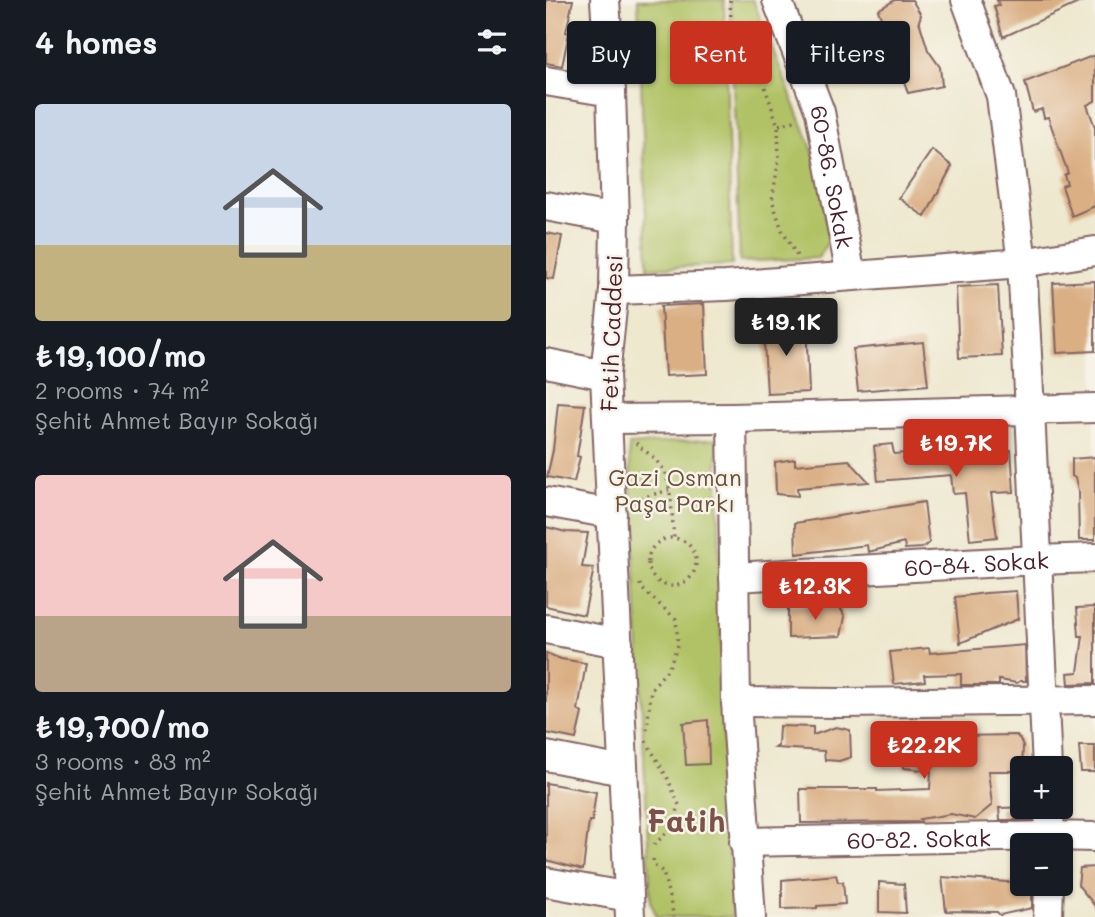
<!DOCTYPE html>
<meta charset="utf-8">
<style>
:root{--surface:#171b24;--page:#20242c;--text:#f1f3f6;--muted:#9ea1a6;--accent:#c8321e}
body{margin:0;font-family:Mali,sans-serif;background:var(--page);color:var(--text);height:100vh;display:flex;flex-direction:column;font-size:26px;white-space:nowrap}
*{box-sizing:border-box;margin:0}
p{font-size:23px;color:var(--muted)}
.icon{flex:none;width:38px;height:38px;fill:none;stroke:currentColor;stroke-width:2;stroke-linecap:round;stroke-linejoin:round}
.map{position:relative;flex:1;overflow:hidden}
.side{display:flex;flex-direction:column;background:var(--surface);width:546px}
.side>*{flex:none}
.banner{position:absolute;left:21px;top:21px;width:422px;height:63px;display:flex;gap:14px}
.fabs{position:absolute;left:464px;top:756px;display:grid;gap:14px}
.fabs a{display:grid;place-items:center;width:63px;height:63px;border-radius:7px;background:var(--surface);box-shadow:0 2px 5px #0004;font-size:35px}
.price{position:absolute;translate:-50% -60px;padding:0 16px;border-radius:7px;background:var(--accent);color:#fff;font-size:23px;line-height:46px;filter:drop-shadow(0 2px 4px #0008)}
.price::after{content:'';position:absolute;left:50%;top:42px;width:21px;height:16px;margin-left:-10px;background:inherit;clip-path:polygon(0 0,100% 0,50% 100%)}
.price.active{background:#222;color:#fff}
ul{padding:0;list-style:none}
li{display:grid;align-content:center;gap:14px;height:371px;padding:0 35px}
li span{display:grid;place-items:center;height:217px;border-radius:7px;color:#555}
li>.icon{margin-inline-start:auto}
span .icon{width:126px;height:126px;fill:#fffc;stroke-width:1}
li b{font-size:30px}
h2{display:flex;justify-content:space-between;align-items:center;height:84px;padding:0 35px;font-size:30px}
.tag{padding:0 24px;border-radius:7px;background:var(--surface);box-shadow:0 2px 5px #0004;font-size:24px;line-height:63px}
.tag.active{background:var(--accent);color:#fff}
main{display:flex;flex:1;min-height:0}
.map>svg:first-child{display:block}
.green{fill:#b0c265;stroke:#7d7048;stroke-width:2}
.building{fill:#daaf84}
.lines{fill:none;stroke-linecap:round;stroke-linejoin:round}
.minor-casing{stroke:#836564;stroke-width:32}
.path{stroke:#836564;stroke-width:3.5;stroke-dasharray:2 5;stroke-linecap:butt}
.minor{stroke:#fff;stroke-width:28}
.labels{text-anchor:middle;dominant-baseline:central;stroke-width:5;stroke-linejoin:round;paint-order:stroke}
.street-label{font-size:23px;fill:#4a1f2b;stroke:#f7f3e8}
.park-label{font-size:23px;fill:#69503c;stroke:#f7f3e8}
.district-label{font-size:30px;font-weight:bold;fill:#7c514a;stroke:#f7f3e8}
</style>
<main>
<section class="side">
<h2>4 homes<svg class="icon" aria-label="filters" viewBox="0 0 24 24"><path d="M4 7h16M4 17h16"/><circle cx="9" cy="7" r="2"/><circle cx="15" cy="17" r="2"/></svg></h2>
<ul>
<li><span style="background:linear-gradient(#c9d6e8 65%,#c2b280 0)"><svg class="icon" aria-label="home" viewBox="0 0 24 24"><path d="M3 11l9-7 9 7M6 9v11h12V9"/></svg></span><div><b>₺19,100/mo</b><p>2 rooms · 74 m²</p><p>Şehit Ahmet Bayır Sokağı</p></div></li>
<li><span style="background:linear-gradient(#f6c9c9 65%,#b9a48a 0)"><svg class="icon" aria-label="home" viewBox="0 0 24 24"><path d="M3 11l9-7 9 7M6 9v11h12V9"/></svg></span><div><b>₺19,700/mo</b><p>3 rooms · 83 m²</p><p>Şehit Ahmet Bayır Sokağı</p></div></li>
</ul>
</section>
<div class="map">
<svg width="549" height="917" viewBox="0 0 549 917">
<rect width="100%" height="100%" fill="#f7f3e8"/>
<filter id="ink" filterUnits="userSpaceOnUse"><feTurbulence type="fractalNoise" baseFrequency=".0143" numOctaves="2"/><feDisplacementMap in="SourceGraphic" scale="14" xChannelSelector="R" yChannelSelector="G"/><feConvolveMatrix kernelMatrix="1 2 1 2 8 2 1 2 1" color-interpolation-filters="sRGB"/></filter>
<filter id="wash" filterUnits="userSpaceOnUse"><feTurbulence type="fractalNoise" baseFrequency=".00686" numOctaves="4" result="noise"/><feDisplacementMap in="SourceGraphic" scale="28" xChannelSelector="R" yChannelSelector="G"/><feGaussianBlur stdDeviation="1.57" result="paint"/><feColorMatrix in="noise" values="0 0 0 0 0 0 0 0 0 0 0 0 0 0 0 0 0 1.4 0 .05"/><feComposite in="paint" operator="in"/></filter>
<g filter="url(#wash)">
<rect width="100%" height="100%" fill="#eee8cf"/>
<path class="green" d="M92 0H178L186 265 102 268Z
M184 0H207L274 169 283 240 272 258 194 262Z
M171 439 178 768 187 917H111L105 903 83 445Z"/>
<g id="blocks">
<path class="building" d="M0 0H27L20 32 23 33 16 66 0 63Z
M349 0H366L375 15 373 21 382 50 394 67 396 86 362 93 357 78 346 65 338 45V26L332 10Z
M451 0H539L457 37 448 6 453 5Z
M549 55V101L541 105 549 127V206L526 216 516 186 521 184 518 175 522 173 502 117 498 118 496 109 487 112 479 82Z
M386 150 406 166 379 217 353 198Z
M0 233 16 236 8 279 0 278Z
M549 281V351L511 353 507 283Z
M452 285 456 356 413 358 410 287Z
M158 304 161 374 119 376 115 306Z
M260 322 263 392 221 394 217 324Z
M377 342 382 385 312 391 307 349Z
M12 403 39 405 31 456 34 457 28 482 1 477 7 450Z
M346 444 348 454 387 451 388 457 465 450 468 492 445 493 451 537 424 540 419 493 407 494 405 475 332 481 328 446Z
M549 457V540H533L532 491 529 478 526 476V459Z
M249 459V465L303 460 323 482 251 488 252 496 230 494 229 462Z
M378 502 383 543 376 548 359 549 358 543 322 552 321 545 250 554 249 523Z
M0 527 20 532 42 533 36 567 48 568 38 615 0 606Z
M470 591 472 619 414 643 409 597 440 593Z
M272 606V607H294L299 617 295 636 242 638V607Z
M549 607V683L523 684 522 673 532 672 537 636H533L531 608Z
M479 645 480 681H474L471 683 453 680V685H415V674L378 675 379 681 348 684 344 652 383 648 384 653Z
M0 653 15 659 40 663 32 710 36 713 30 739 0 733Z
M162 720 163 764 140 765 137 723Z
M233 726 267 727V735L290 727 304 730 305 757 293 761 279 760 278 751 229 748 232 746Z
M397 727 401 731H412V736L470 735 474 739 477 746 476 771H442L446 805 429 819 405 814 374 819 375 822 255 823 254 789H331V791L384 789 385 771 358 768 354 749 355 731Z
M533 746H549V772H535Z
M0 783 50 792 46 821H43L37 870 0 860Z
M486 807 487 820H454L453 808Z
M549 867V906L532 885 534 868Z
M290 875 292 882H297L299 904 271 906V908L236 909V880Z
M396 877 486 884V908L454 915 451 912 400 911Z
M333 882 358 884 360 913 333 912Z"/>
</g>
</g>
<g filter="url(#ink)">
<use href="#blocks" fill-opacity="0" stroke="#836564" stroke-width="2"/>
<g class="lines">
<defs>
<g id="minor">
<path d="M59 0 65 92 69 219 68 290 59 375 84 917"/>
<path id="s1" d="M231 0 274 112 305 276"/>
<path d="M420 0 455 96 476 263 484 410 501 768"/>
<path d="M0 81 65 92"/>
<path d="M0 206 69 219"/>
<path d="M68 290 180 286 476 263 549 251"/>
<path d="M0 363 59 375"/>
<path d="M186 418 190 702 205 917"/>
<path d="M62 419 186 418 549 408"/>
<path d="M0 502 66 514"/>
<path id="s2" d="M188 577 491 560 549 558"/>
<path d="M0 629 72 643"/>
<path d="M190 702 296 703 549 700"/>
<path d="M0 756 77 771"/>
<path d="M503 807 504 845"/>
<path id="s3" d="M198 842 505 836 549 837"/>
<path d="M0 882 83 897"/>
<path d="M502 917 503 884"/>
</g>
</defs>
<use href="#minor" class="minor-casing"/>
<path class="path" d="M184 0 186 40 216 78 232 126 233 158 226 200 236 230 251 256
M233 125 252 120
M90 443C99 451 112 460 118 471 126 486 126 520 128 538
M88 500 123 490
M102 562a24 24 0 1 1 48 0a24 24 0 1 1-48 0Z
M94 584 95 588 130 619 132 645 122 669 105 689 101 730
M100 741 122 779 133 805 128 825 105 848
M107 859 108 865 117 872 128 917"/>
<use href="#minor" class="minor"/>
</g>
</g>
<g class="labels">
<g class="street-label">
<text stroke="none"><textPath href="#s1" startOffset="186">60-86. Sokak</textPath></text>
<text transform="translate(65 333) rotate(-88)">Fetih Caddesi</text>
<text stroke="none"><textPath href="#s2" startOffset="243">60-84. Sokak</textPath></text>
<text stroke="none"><textPath href="#s3" startOffset="175">60-82. Sokak</textPath></text>
</g>
<g class="park-label">
<text x="129" y="477">Gazi Osman<tspan x="129" dy="26">Paşa Parkı</tspan></text>
</g>
<g class="district-label">
<text x="140" y="820">Fatih</text>
</g>
</g>
</svg>
<div class="fabs">
<a>+</a>
<a>−</a>
</div>
<b class="price active" style="left:240px;top:358px">₺19.1K</b>
<b class="price" style="left:410px;top:479px">₺19.7K</b>
<b class="price" style="left:269px;top:622px">₺12.3K</b>
<b class="price" style="left:378px;top:781px">₺22.2K</b>
<div class="banner">
<a class="tag">Buy</a>
<a class="tag active">Rent</a>
<a class="tag">Filters</a>
</div>
</div>
</main>
